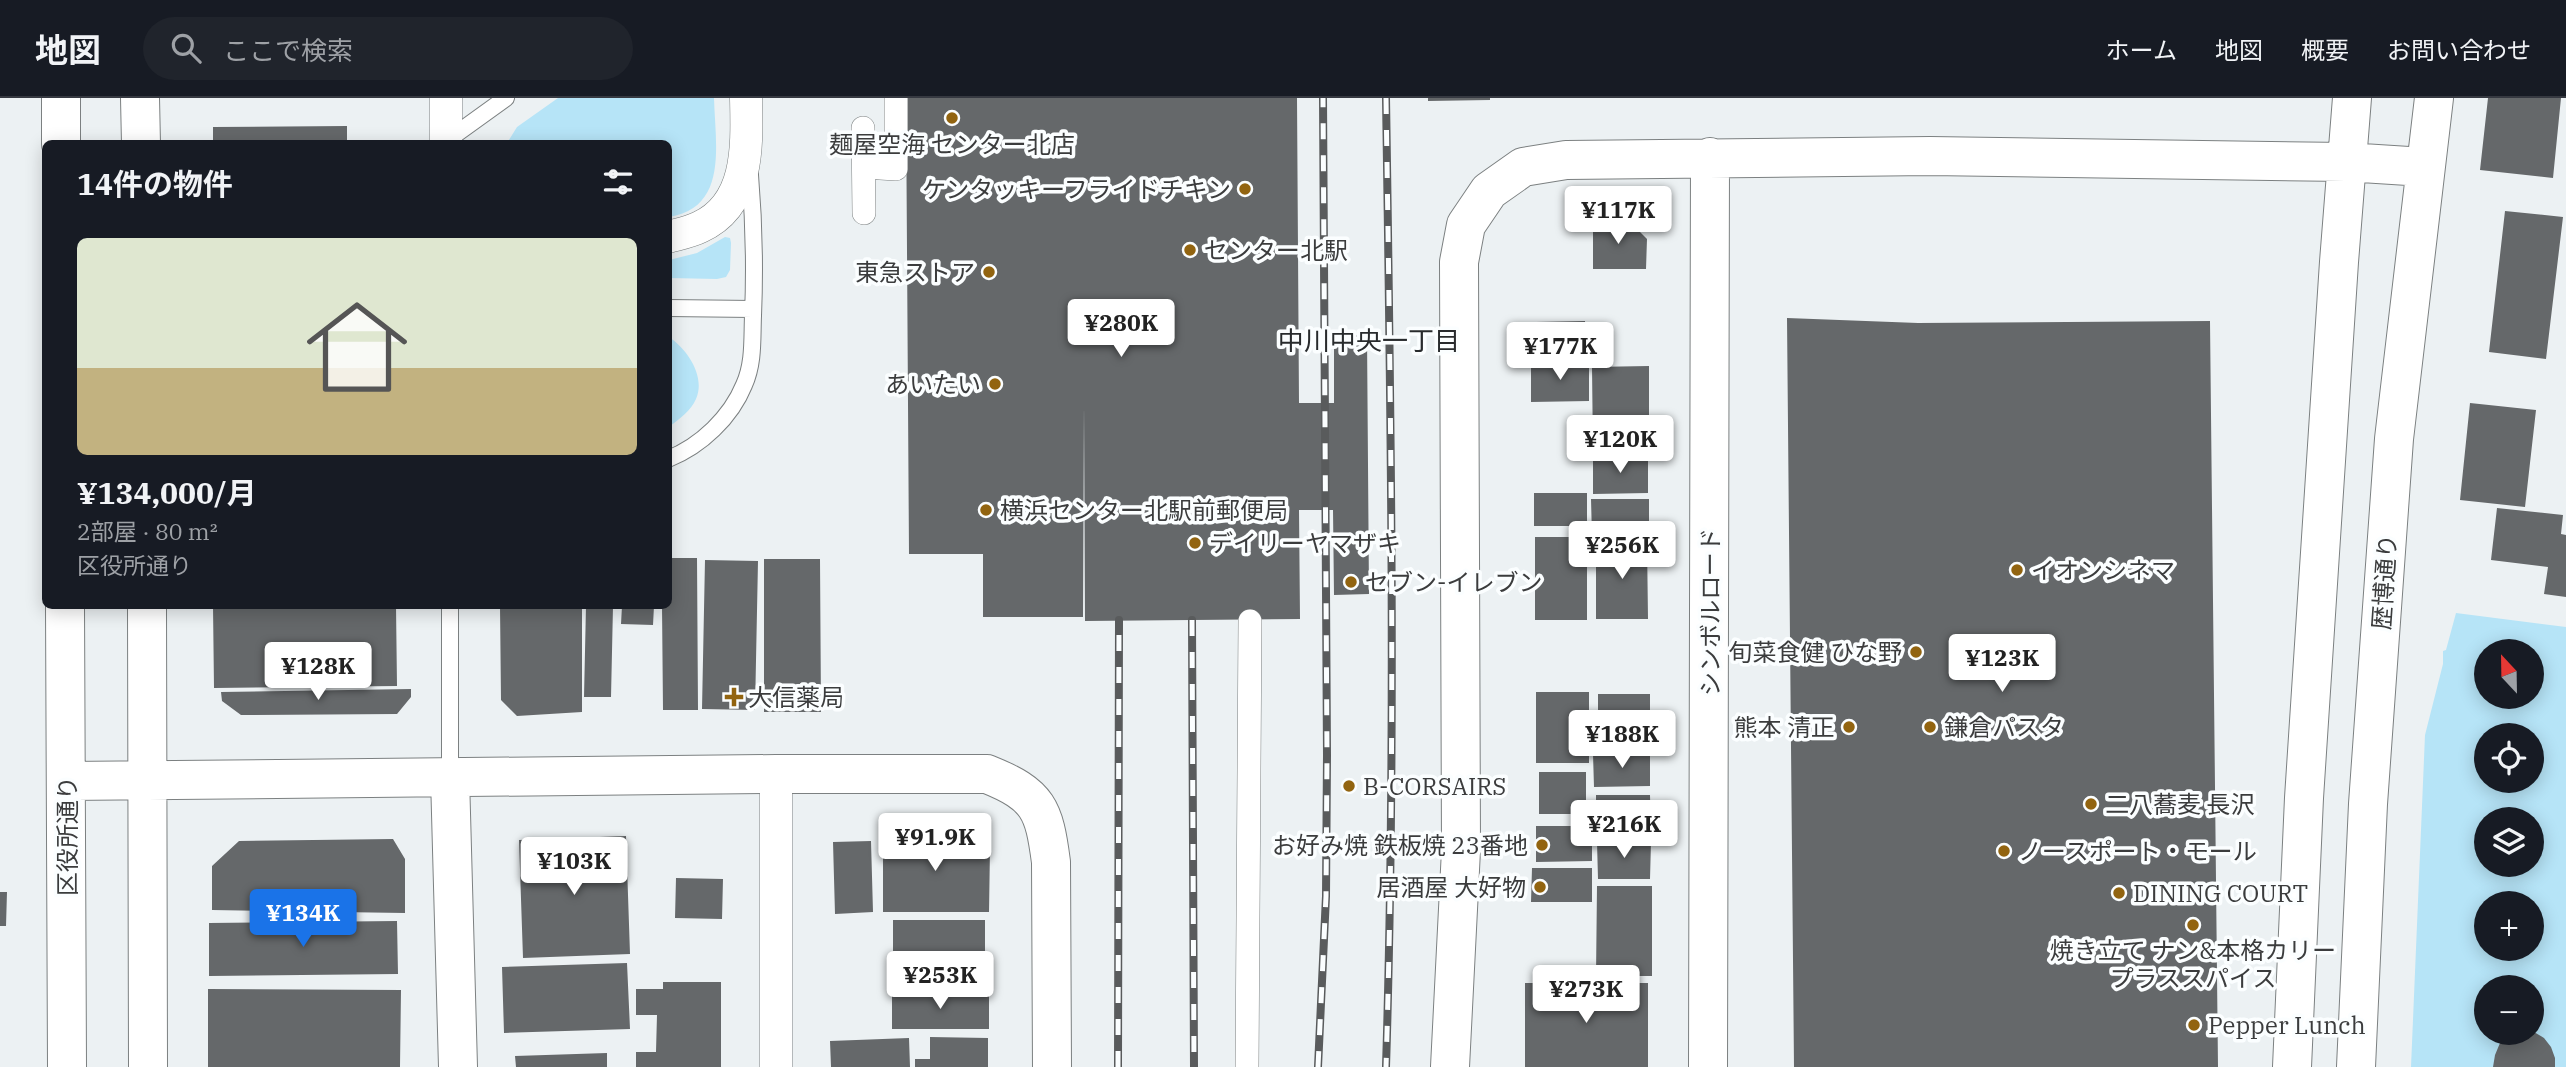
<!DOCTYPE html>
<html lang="ja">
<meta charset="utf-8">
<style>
:root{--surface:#171b24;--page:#20242c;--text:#f1f3f6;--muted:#9ea1a6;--line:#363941;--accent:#1a73e8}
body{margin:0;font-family:"IBM Plex Serif","Noto Sans JP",serif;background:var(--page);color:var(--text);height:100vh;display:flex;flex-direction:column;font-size:26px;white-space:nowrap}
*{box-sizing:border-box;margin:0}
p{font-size:23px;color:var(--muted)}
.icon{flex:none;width:38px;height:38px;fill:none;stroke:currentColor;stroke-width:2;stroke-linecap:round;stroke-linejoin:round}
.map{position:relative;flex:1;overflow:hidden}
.panel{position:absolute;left:42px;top:42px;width:630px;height:469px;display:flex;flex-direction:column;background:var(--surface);border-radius:10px;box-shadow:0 4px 18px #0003}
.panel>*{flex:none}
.needle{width:46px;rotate:338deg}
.tools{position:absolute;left:2474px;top:541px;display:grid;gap:14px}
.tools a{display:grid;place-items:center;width:70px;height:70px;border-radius:50%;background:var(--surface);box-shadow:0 4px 18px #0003;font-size:35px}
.price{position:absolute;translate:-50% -60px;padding:0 16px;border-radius:7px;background:#fff;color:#222;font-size:23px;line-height:46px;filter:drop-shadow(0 2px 4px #0008)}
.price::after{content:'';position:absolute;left:50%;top:42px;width:21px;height:16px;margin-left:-10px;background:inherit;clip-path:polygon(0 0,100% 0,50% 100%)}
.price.selected{background:var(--accent);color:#fff}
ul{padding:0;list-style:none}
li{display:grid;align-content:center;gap:14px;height:371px;padding:0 35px}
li+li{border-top:2px solid var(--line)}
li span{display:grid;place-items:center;height:217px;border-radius:10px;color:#555}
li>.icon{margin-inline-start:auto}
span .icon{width:126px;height:126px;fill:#fffc;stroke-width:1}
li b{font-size:30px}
h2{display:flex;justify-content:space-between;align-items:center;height:84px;padding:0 35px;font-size:30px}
header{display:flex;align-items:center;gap:42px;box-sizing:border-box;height:98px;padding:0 35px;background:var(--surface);border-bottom:2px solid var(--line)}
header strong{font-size:33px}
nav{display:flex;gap:38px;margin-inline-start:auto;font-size:24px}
.search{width:490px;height:63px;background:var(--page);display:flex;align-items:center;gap:18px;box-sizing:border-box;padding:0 24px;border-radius:38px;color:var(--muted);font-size:26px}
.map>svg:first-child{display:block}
.green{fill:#b6e4f7;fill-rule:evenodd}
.building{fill:#65686a}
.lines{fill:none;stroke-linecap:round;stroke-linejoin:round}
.service-casing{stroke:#7c8081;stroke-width:18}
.pedestrian-casing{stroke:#7c8081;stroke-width:24}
.minor-casing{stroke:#7c8081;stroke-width:33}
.tertiary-casing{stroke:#7c8081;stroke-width:40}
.service{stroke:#fff;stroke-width:16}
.pedestrian{stroke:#fff;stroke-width:23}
.minor{stroke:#fff;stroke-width:32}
.tertiary{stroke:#fff;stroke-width:38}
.rail-casing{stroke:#595b5c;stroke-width:8}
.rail{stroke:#fbfeff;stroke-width:5;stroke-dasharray:16;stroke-linecap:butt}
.poi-dot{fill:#926410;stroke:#fbfeff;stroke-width:2.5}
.labels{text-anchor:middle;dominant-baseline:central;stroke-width:7;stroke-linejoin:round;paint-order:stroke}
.poi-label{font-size:24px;fill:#3b3c3d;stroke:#fbfeff;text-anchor:start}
.street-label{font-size:24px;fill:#3b3c3d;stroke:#fbfeff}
.neighbourhood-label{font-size:26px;fill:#282b2d;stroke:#fbfeff}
</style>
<header>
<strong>地図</strong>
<div class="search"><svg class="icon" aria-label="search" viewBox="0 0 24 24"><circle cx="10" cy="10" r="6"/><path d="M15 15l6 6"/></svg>ここで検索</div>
<nav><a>ホーム</a><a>地図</a><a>概要</a><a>お問い合わせ</a></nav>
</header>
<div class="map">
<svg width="2566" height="969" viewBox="0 0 2566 969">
<rect width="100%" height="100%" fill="#ecf1f3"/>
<path class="green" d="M558 0H714C715 45 729 110 669 119L668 46 507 45 517 29Z
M725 139 730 140 731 145 730 172 726 179 717 181 669 180V162L697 155Z
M669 239C687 251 706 278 696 301 691 313 679 321 669 329Z
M2456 515 2566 529V969H2411L2425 637 2443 566V553L2446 552ZM2487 553H2532V598H2487ZM2487 637H2532V682H2487ZM2487 721H2532V766H2487ZM2487 805H2532V850H2487ZM2487 889H2532V934H2487Z"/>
<path class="building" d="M906 0H1297L1299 305H1334V237H1367L1369 496 1334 497 1333 412H1299L1300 521 1085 523 1084 307 1083 519H983V456H909Z
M1428 0H1490V2L1428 3Z
M2488 0H2561L2553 80 2480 72Z
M347 28V46H213V29Z
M2505 113 2563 119 2546 261 2489 254Z
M1627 121 1647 141 1646 171H1593V123Z
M1787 220 1918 225 2210 223 2218 969H1794Z
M1585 223 1586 259 1537 260 1536 224Z
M1589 264V303L1531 304V266Z
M1649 268V354L1593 355 1592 269Z
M2470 305 2536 312 2525 409 2460 402Z
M1648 358V395L1593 396V359Z
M1534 395H1587V428H1534Z
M1591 401H1649V438H1592Z
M2497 410 2563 417 2561 436 2566 437V499L2544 496 2548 469 2491 462Z
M1535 439H1587V522H1535Z
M1596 444H1647L1648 521H1596Z
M668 460H697L698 612H663L662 508H668Z
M764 461H820L821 614H764Z
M705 462 758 463 755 612 702 611Z
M213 508H396L397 588 214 590Z
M500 508H582V614L517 618 501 602Z
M586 508H613L611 599H584Z
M622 508H654L653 527 621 526Z
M411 591V599L397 616 241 617 222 603 221 594Z
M1536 594H1589V665H1536Z
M1598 596H1650V645H1598Z
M1593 656H1650V688L1594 689Z
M1539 674H1586V716H1539Z
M1596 697H1650L1651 736H1596Z
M1536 728H1592V763L1536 764Z
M883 735H972V750H990L989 814H883Z
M626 738 630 856 523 860 519 742Z
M393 741 405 761V815L212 812V768L239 743Z
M871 743 873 814 835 816 833 744Z
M1597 744H1651L1650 781H1598Z
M1532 770H1592V804H1531Z
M676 780 723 781 722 821 675 820Z
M1597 788H1652V878H1596Z
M0 794H7L6 828H0Z
M893 822H985V880H893Z
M397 823 398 876 209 878V825Z
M627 865 630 931 504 935 502 869Z
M663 884H721V969H636V954H656L657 917H636V891H663Z
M1525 885H1648V969H1525Z
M208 891 401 892 400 969H208Z
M892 894H989V931H892Z
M2518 934H2534L2544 940 2551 949 2555 960V969H2493L2495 957 2500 945 2509 937Z
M930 939 988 940V969H915V961H930Z
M909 940 910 969H831L830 943Z
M607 955V969H516L515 958Z"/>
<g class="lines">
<defs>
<path id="service" d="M445 44 506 0
M668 210 753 211
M668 361C701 348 731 319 744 287 754 265 752 241 753 218 755 170 754 124 750 77
M450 508V679"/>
<path id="pedestrian" d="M863 30 864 115
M864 69 896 71V0
M1247 969 1250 523"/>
<path id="minor" d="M446 46V0
M668 139C679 136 690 134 700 129 750 106 747 47 746 0
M776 676V969"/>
<path id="tertiary" d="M61 0V46
M140 0 141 46
M65 508 67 969
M147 508 148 969
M450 679 458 969
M66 683 776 676H987C1039 697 1044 711 1051 764L1052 969
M1450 969 1461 752 1459 164 1466 127 1489 93 1523 69 1566 62 1930 58 2346 64 2424 69
M1708 969 1710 59
M2292 969 2304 700 2339 164 2352 0
M2356 969 2368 706 2394 341 2434 0"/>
</defs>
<use href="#service" class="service-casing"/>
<use href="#pedestrian" class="pedestrian-casing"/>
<use href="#minor" class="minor-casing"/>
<use href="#tertiary" class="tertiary-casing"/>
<use href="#service" class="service"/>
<use href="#pedestrian" class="pedestrian"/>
<use href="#minor" class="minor"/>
<use href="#tertiary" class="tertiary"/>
<defs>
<path id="rail" d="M1386 0C1391 323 1396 646 1386 969
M1192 522 1194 969
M1118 969 1119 522
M1318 969 1326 798 1327 657 1323 0"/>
</defs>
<use href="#rail" class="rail-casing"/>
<use href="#rail" class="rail"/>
</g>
<g class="poi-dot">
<circle cx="952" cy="20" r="7"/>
<circle cx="1245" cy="91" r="7"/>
<circle cx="1190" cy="152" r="7"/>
<circle cx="989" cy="174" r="7"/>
<circle cx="995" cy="286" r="7"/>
<circle cx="986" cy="412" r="7"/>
<circle cx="1195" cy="445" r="7"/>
<circle cx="2017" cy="472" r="7"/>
<circle cx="1351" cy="484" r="7"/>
<circle cx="1916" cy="554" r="7"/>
<path d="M730.5 588.5h7v7h7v7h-7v7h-7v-7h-7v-7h7z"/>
<circle cx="1849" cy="629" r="7"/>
<circle cx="1930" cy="629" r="7"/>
<circle cx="1349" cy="688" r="7"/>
<circle cx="2091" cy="706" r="7"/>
<circle cx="1542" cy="747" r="7"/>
<circle cx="2004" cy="753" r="7"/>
<circle cx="1540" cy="789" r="7"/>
<circle cx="2119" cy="795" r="7"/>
<circle cx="2193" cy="827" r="7"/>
<circle cx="2194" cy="927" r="7"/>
</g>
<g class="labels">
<g class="poi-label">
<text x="952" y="46" text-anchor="middle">麺屋空海 センター北店</text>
<text x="1231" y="91" text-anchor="end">ケンタッキーフライドチキン</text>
<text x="1204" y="152">センター北駅</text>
<text x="975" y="174" text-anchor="end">東急ストア</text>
<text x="981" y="286" text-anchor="end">あいたい</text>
<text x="1000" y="412">横浜センター北駅前郵便局</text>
<text x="1209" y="445">デイリーヤマザキ</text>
<text x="2031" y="472">イオンシネマ</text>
<text x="1365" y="484">セブン-イレブン</text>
<text x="1902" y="554" text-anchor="end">旬菜食健 ひな野</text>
<text x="748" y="599">大信薬局</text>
<text x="1835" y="629" text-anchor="end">熊本 清正</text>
<text x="1944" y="629">鎌倉パスタ</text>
<text x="1363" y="688">B-CORSAIRS</text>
<text x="2105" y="706">二八蕎麦 長沢</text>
<text x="1528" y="747" text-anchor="end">お好み焼 鉄板焼 23番地</text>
<text x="2018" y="753">ノースポート・モール</text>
<text x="1526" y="789" text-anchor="end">居酒屋 大好物</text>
<text x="2133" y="795">DINING COURT</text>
<text x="2193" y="852" text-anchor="middle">焼き立て ナン&amp;本格カリー<tspan x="2193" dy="28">プラススパイス</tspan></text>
<text x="2208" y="927">Pepper Lunch</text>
</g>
<g class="street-label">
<text transform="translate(2384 484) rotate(-86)">歴博通り</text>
<text transform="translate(1710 514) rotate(-90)">シンボルロード</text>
<text transform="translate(67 738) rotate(-90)">区役所通り</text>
</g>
<g class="neighbourhood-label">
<text x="1369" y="242">中川中央一丁目</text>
</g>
</g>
</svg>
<div class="tools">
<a><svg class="needle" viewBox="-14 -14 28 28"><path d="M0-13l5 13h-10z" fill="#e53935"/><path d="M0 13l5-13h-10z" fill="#9ea1a6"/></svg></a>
<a><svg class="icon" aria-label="locate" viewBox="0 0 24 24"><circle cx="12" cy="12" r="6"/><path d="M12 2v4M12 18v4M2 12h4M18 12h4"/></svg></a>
<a><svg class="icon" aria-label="layers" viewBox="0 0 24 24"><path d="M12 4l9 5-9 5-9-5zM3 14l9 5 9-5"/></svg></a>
<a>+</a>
<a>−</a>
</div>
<b class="price" style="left:1618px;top:148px">¥117K</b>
<b class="price" style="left:1121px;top:261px">¥280K</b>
<b class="price" style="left:1560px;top:284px">¥177K</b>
<b class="price" style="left:1620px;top:377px">¥120K</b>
<b class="price" style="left:1622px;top:483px">¥256K</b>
<b class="price" style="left:2002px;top:596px">¥123K</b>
<b class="price" style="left:318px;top:604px">¥128K</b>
<b class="price" style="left:1622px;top:672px">¥188K</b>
<b class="price" style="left:1624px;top:762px">¥216K</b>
<b class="price" style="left:935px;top:775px">¥91.9K</b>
<b class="price" style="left:574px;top:799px">¥103K</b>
<b class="price selected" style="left:303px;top:851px">¥134K</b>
<b class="price" style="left:940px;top:913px">¥253K</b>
<b class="price" style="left:1586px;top:927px">¥273K</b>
<section class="panel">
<h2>14件の物件<svg class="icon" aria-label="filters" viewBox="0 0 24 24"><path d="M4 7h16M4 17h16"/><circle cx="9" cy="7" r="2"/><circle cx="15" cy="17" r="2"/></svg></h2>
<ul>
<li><span style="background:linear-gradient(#dfe7d0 60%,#c2b280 0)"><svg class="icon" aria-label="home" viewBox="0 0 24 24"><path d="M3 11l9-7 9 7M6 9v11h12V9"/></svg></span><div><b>¥134,000/月</b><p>2部屋 · 80 m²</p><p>区役所通り</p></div></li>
</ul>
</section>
</div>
